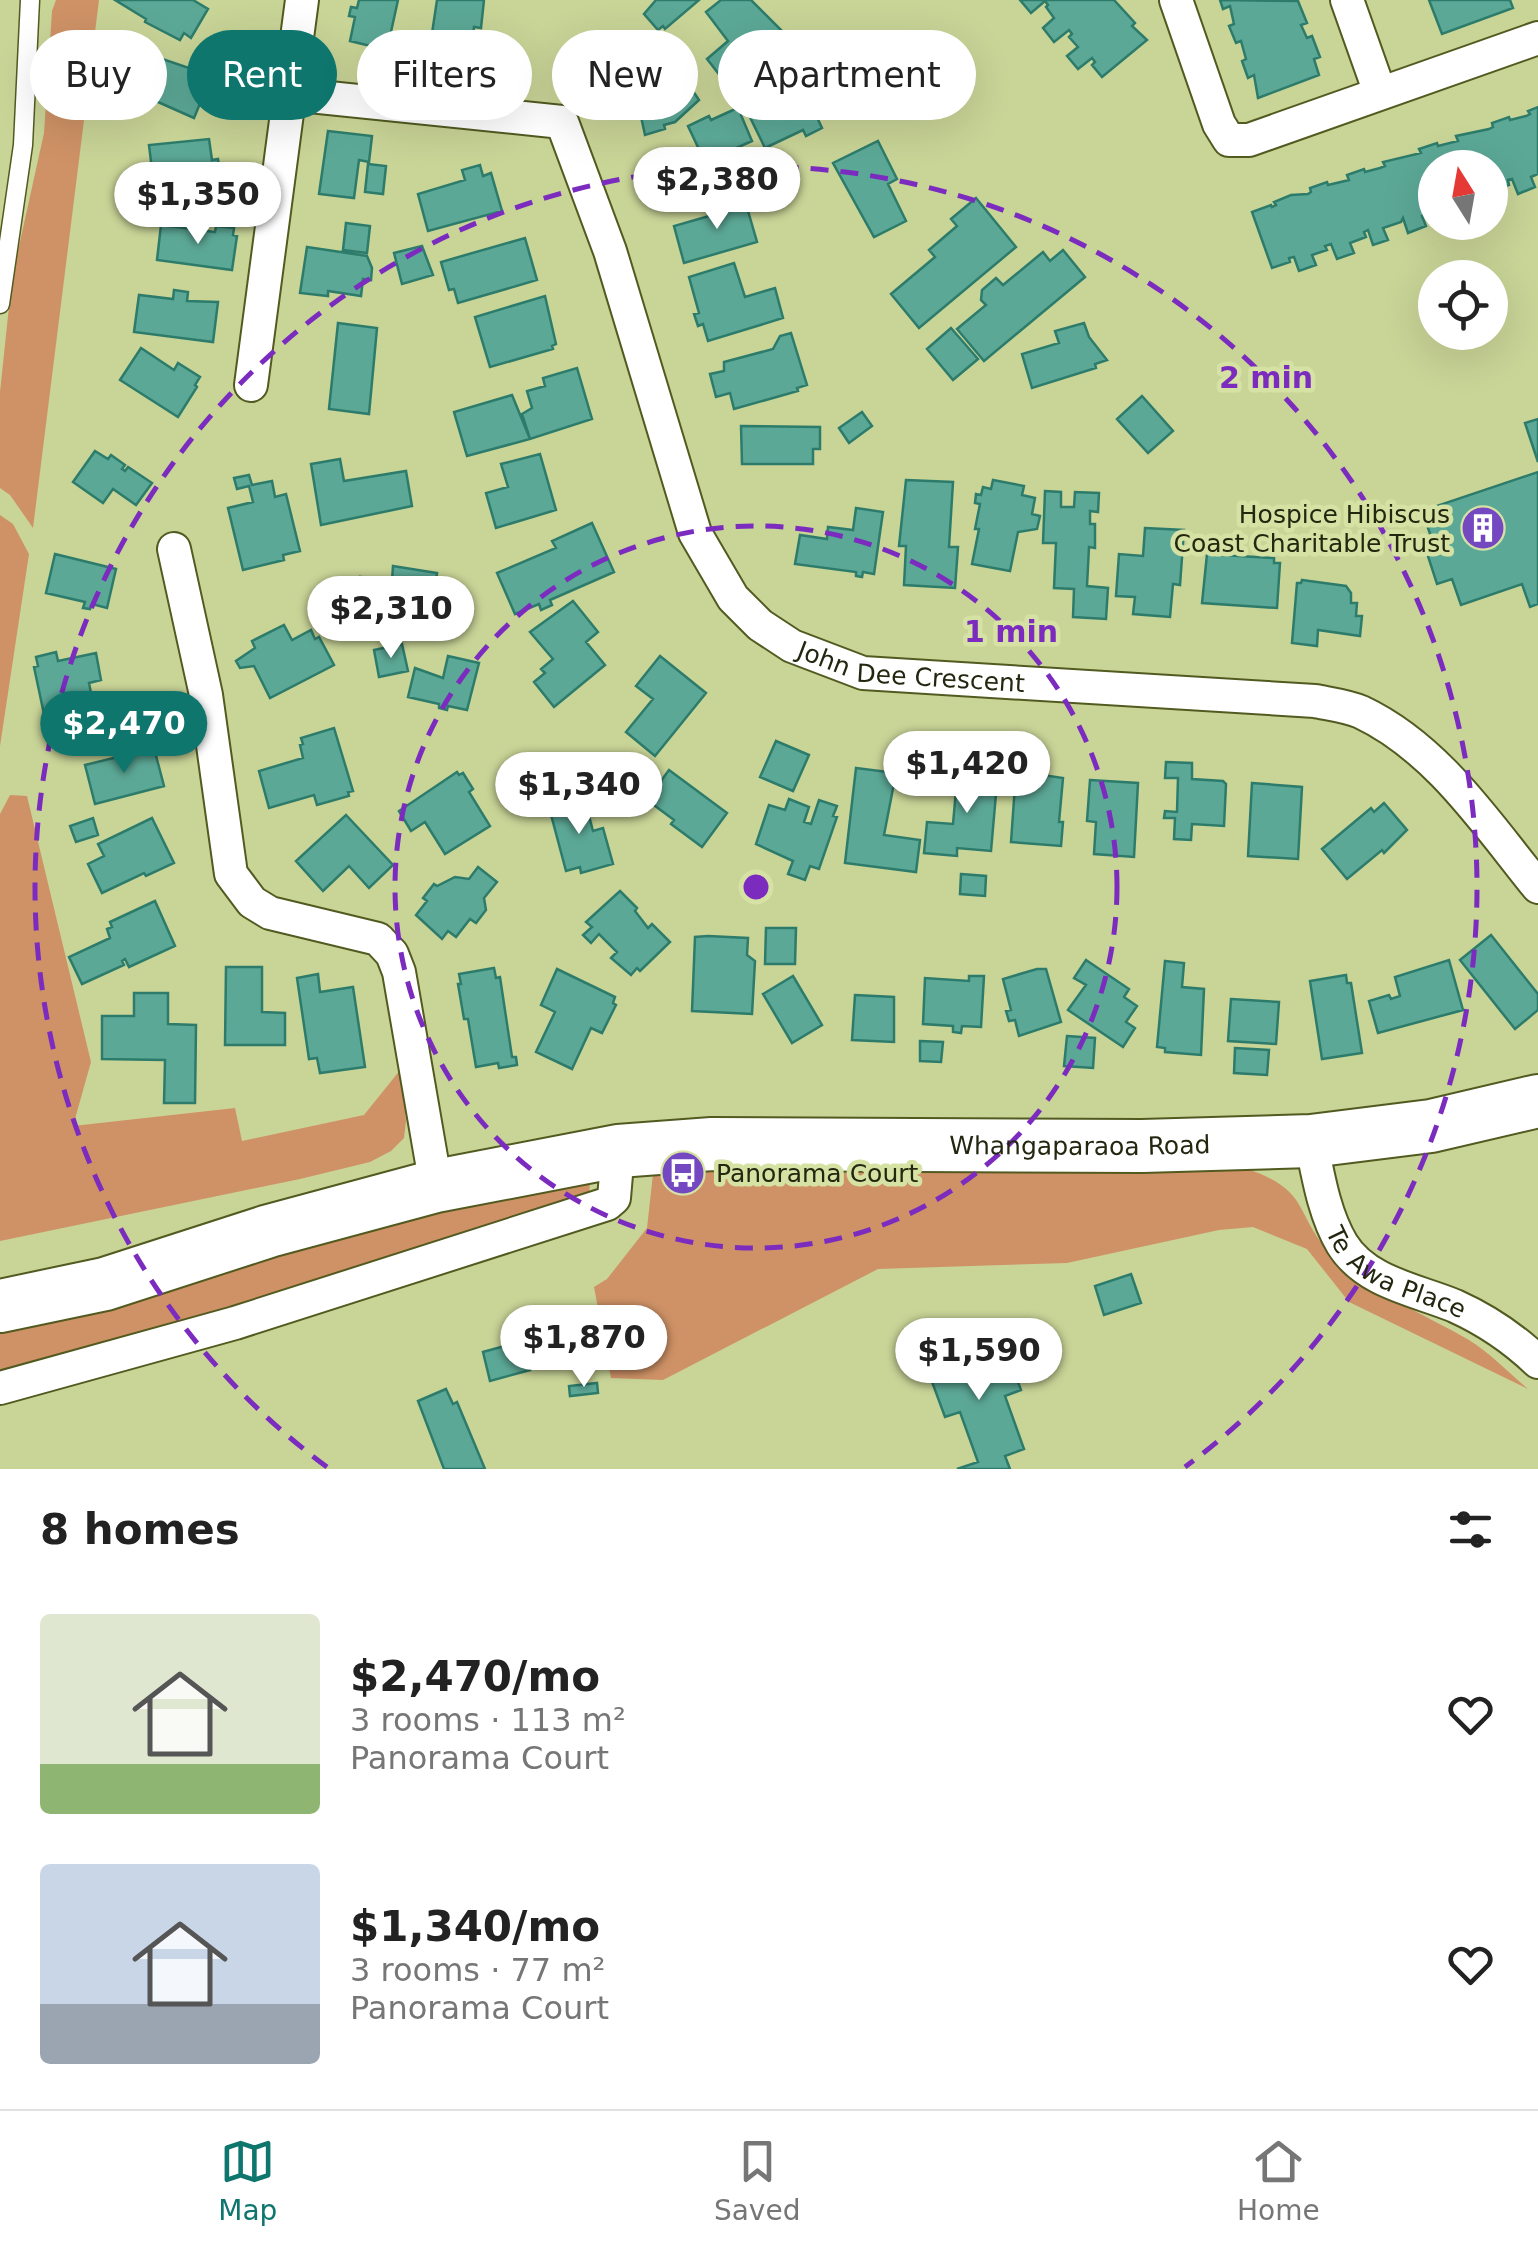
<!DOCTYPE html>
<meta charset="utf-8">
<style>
:root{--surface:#fff;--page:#f2f2f2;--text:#222;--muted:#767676;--line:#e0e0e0;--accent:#0f766e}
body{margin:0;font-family:"DejaVu Sans",sans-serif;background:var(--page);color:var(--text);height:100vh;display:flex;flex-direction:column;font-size:38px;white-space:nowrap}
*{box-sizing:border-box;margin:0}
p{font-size:32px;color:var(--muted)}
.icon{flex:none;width:55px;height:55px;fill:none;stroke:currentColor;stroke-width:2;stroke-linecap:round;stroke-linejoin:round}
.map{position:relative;height:1469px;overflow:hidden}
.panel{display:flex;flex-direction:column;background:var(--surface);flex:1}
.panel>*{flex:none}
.banner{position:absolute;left:30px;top:30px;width:1000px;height:90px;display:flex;gap:20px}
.needle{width:65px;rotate:349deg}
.fabs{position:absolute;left:1418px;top:150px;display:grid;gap:20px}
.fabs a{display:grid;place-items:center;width:90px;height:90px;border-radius:50%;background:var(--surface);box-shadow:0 10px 40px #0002;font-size:50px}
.price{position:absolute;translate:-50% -85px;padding:0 22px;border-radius:35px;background:#fff;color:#222;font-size:32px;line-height:65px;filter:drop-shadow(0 2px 5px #0008)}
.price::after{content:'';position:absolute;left:50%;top:60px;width:30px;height:22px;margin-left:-15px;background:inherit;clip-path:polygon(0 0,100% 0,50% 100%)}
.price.active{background:var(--accent);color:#fff}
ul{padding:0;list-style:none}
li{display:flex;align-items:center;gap:30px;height:250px;padding:0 40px}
li span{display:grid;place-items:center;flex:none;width:280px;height:200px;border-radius:10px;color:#555}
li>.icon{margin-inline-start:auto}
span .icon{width:120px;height:120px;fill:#fffc;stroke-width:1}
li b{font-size:42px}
h2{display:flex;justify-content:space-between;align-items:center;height:120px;padding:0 40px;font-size:42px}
.tag{padding:0 35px;border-radius:45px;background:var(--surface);box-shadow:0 10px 40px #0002;font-size:35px;line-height:90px}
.tag.active{background:var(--accent);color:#fff}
.tab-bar{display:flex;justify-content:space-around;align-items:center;height:140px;border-top:2px solid var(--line);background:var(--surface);font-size:28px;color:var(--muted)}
.tab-bar a{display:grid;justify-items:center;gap:5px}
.tab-bar .active{color:var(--accent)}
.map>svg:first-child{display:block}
.green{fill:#cf9266}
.building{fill:#5ca896;stroke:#2d7c6b;stroke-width:2.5}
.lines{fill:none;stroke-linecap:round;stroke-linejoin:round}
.service-casing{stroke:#525a20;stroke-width:21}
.minor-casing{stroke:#525a20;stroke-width:36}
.primary-casing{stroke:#525a20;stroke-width:56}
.service{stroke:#fff;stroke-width:18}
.minor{stroke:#fff;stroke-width:32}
.primary{stroke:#fff;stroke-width:52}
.ring{fill:none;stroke:#7b2cbf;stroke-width:5;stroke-dasharray:18 12}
.labels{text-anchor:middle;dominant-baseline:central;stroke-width:9;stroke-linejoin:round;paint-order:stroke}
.poi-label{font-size:25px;fill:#23270f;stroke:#d6e1a4;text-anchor:end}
.street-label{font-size:25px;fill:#23270f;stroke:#d6e1a4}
.centre{fill:#7b2cbf;stroke:#d6e1a4;stroke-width:5}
.ring-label{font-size:30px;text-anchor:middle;font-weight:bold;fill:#7b2cbf;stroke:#d6e1a4;stroke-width:9;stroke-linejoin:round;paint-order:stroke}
</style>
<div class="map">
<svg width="1538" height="1469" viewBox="0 0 1538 1469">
<rect width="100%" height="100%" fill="#c9d497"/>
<path class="green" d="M56 0H99L33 528 10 495 0 488V392L12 278 44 133 52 11Z
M0 515 13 524 29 554 0 746Z
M10 795 27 796 91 1062 73 1126 235 1108 242 1141 364 1115 401 1069 406 1121 404 1138 391 1151 370 1162 300 1179 0 1241V814Z
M771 1167 1247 1169C1311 1190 1294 1215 1331 1254 1369 1293 1423 1313 1469 1340 1490 1353 1509 1373 1528 1389L1349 1302 1307 1249 1253 1227 1219 1230 1067 1263 878 1269 663 1380 611 1378 594 1287 607 1279 647 1228 653 1174Z
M590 1180 589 1201 0 1379V1329L455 1202Z"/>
<path class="building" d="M115 0H193L208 9 191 38 184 33 180 40 145 22 146 19Z
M359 0H398L387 50 350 41 355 17 349 16 351 7 357 8Z
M437 0H484L481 28 474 27 470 61 486 62 484 86 425 80Z
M656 0H699L665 29 663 26 658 30 644 14Z
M721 0H751L784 33 725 82 707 59 728 41 706 12Z
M1020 0H1114L1135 23 1132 26 1147 40 1102 77 1092 65 1095 62 1092 58 1078 69 1067 56 1078 47 1069 37 1072 34 1069 30 1054 42 1043 28 1054 18 1046 7 1048 5 1045 1 1031 13Z
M1220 0 1298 1 1307 23 1301 25 1307 38 1312 36 1320 57 1314 59 1319 75 1258 98 1254 75 1248 78 1242 61 1246 59 1241 41 1236 43 1229 26 1234 24 1230 6 1223 9Z
M1429 0H1510L1513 8 1442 34Z
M136 50 195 70 208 84 194 118 122 86Z
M673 61 699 100 675 122 664 125 665 129 645 135 630 66 648 62 649 67Z
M798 77 822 128 806 136 803 130 765 148 746 109 760 102 758 97Z
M742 106 745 113 741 115 752 141 705 162 688 126 709 116 711 120Z
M1538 107V174L1531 177 1535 187 1518 194 1512 179 1508 180 1509 185 1495 190 1499 200 1490 203V168H1435V211L1422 216 1426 226 1408 233 1403 218 1401 222 1383 228 1388 240 1373 245 1368 230 1364 232 1366 237 1350 243 1354 253 1337 259 1331 244 1325 246 1327 250 1312 255 1316 265 1299 271 1294 257 1289 258 1290 262 1272 268 1252 212 1271 205 1272 207 1276 205 1274 202 1291 195 1308 194 1311 192 1310 188 1327 182 1328 185 1349 180 1347 175 1364 169 1365 172 1380 168 1385 166 1383 162 1421 153 1419 149 1437 143 1438 146 1458 141 1456 136 1489 129 1493 127 1492 123 1509 117 1510 120 1526 116 1530 114 1528 111Z
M328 131 372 136 369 162 359 160 354 198 319 194Z
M209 139 212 160 218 159 221 182 190 188 189 174 153 178 149 145Z
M878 141 897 179 888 184 906 221 874 237 833 163Z
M368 164 386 166 383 194 365 192Z
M480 165 483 176 491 173 502 211 428 231 418 194 465 180 462 170Z
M744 197 757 242 684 263 674 226 716 214 714 205Z
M976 198 1016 247 919 328 891 294 935 257 929 250 957 226 951 219Z
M147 199 182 204 180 224 145 219Z
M346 223 370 226 367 253 343 250Z
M161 225 215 232 216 226 234 228 233 235 237 236 232 270 157 260Z
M525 238 537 280 458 303 454 289 449 290 441 262Z
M422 246 433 275 402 284 394 253Z
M307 247 367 256 372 268 371 280 363 279 361 296 328 291V296L300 293Z
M1063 250 1085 277 984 361 957 329 986 305 981 300 982 290 996 278 1003 285 1043 252 1050 261Z
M734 263 745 297 775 288 783 318 708 341 703 324 698 326 694 314 699 313 689 277Z
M174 290 188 292 187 301 218 302 213 342 134 332 139 295 173 299Z
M545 296 556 344 552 346 553 349 490 367 475 317Z
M338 323 377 328 369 414 329 409Z
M1084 323 1089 337 1107 360 1095 364 1096 368 1032 388 1022 354 1059 343 1055 331Z
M951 328 978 359 953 380 927 349Z
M791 333 807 385 797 388 798 391 734 409 730 393 716 397 710 374 724 371V362L773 349 780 336Z
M141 348 174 370 178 363 200 377 195 385 197 387 178 417 120 380Z
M577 368 592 419 530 439 522 414 532 408 527 391 545 386 543 378Z
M512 395 530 439 467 456 454 412Z
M1142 396 1173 431 1148 453 1117 419Z
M862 412 872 426 849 443 839 428Z
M1538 419V462L1525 423Z
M741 426 820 427V449H813V464H742Z
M95 451 108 459 111 455 125 465 122 469 125 471 128 467 152 483 136 505 113 489 103 503 73 482Z
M540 454 556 510 496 528 486 493 508 487 501 464Z
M340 459 344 481 406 471 412 506 321 525 311 464Z
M1538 472V604L1530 607 1522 584 1461 605 1452 579 1437 584 1425 547 1434 545 1422 511Z
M249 475 252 485 272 481 275 497 286 494 300 551 283 555 284 560 243 570 228 508 253 502 249 486 237 489 234 478Z
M906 480 953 482 949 547H958L955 588 904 585 906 546H899Z
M993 480 1024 486 1022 495 1035 498 1032 514 1040 516 1037 529 1018 532 1010 571 972 564 979 529H975L980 504 975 503 976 494 981 495 983 487 991 489Z
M1045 491 1061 492V507H1074L1075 492 1099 493 1098 512 1090 511V524H1095V548L1089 547 1087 586 1108 588 1106 619 1073 617 1074 589 1054 588 1056 543H1043Z
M856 508 883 512 874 574 863 572 862 577 856 576V572L795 564 800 535 827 539 828 527 853 530Z
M592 523 614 572 550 600 552 605 541 610 539 604 515 614 497 573 556 548 552 541Z
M1145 528 1184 530 1180 585 1173 584 1170 617 1133 614 1135 597 1116 596 1119 554 1143 556Z
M55 554 116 569 107 608 92 604 90 609 83 608 85 602 46 593Z
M1207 554 1274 558V563H1280L1277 608 1202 603Z
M393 566 437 573 431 620 356 610 360 577 392 581Z
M1302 580 1346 586 1351 593V603H1357L1356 616H1362L1360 636 1318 630 1317 646 1292 643 1297 583H1301Z
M573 601 598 632 586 642 605 665 554 707 534 682 545 673 541 669 553 659 530 632Z
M284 625 292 640 311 630 315 639 319 637 334 665 270 698 254 666 240 668 236 661 255 648 252 641Z
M402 644 408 671 379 677 374 650Z
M56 652 58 661 96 653 101 680 89 683 97 723 48 733 34 667 38 666 36 657Z
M448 656 479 663 467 710 448 706 447 710 439 708V704L408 697 415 668 443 678Z
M660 656 706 693 655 756 626 732 653 699 636 686Z
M334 728 353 791 348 792 349 796 317 805 314 795 269 808 259 771 303 758 300 745 303 744 301 738Z
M776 741 809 755 793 791 760 777Z
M154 748 164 786 95 804 85 765Z
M1166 762 1192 763V779L1223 781 1226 784 1224 826 1192 824 1191 840 1174 839 1175 818H1164L1165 811 1177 812 1178 778H1165Z
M856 768 896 773 884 835 920 840 916 872 845 863Z
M958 768 998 771 991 851 957 848V856L924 853 927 822 953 824Z
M669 770 727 813 702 847 671 824 674 820 647 800Z
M1016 771 1063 778 1059 822H1063L1061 846 1011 842Z
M457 772 459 775 463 773 473 789 469 792 490 826 445 854 425 822 411 831 399 811Z
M1090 780 1138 783 1134 857 1094 854 1096 822 1087 821Z
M1252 783 1302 787 1298 859 1248 856Z
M584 797 593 831 603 828 613 864 581 873 580 867 566 871 549 807Z
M789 799 809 807 804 822 811 824 819 800 837 806 833 816 837 817 819 869 810 866 805 880 788 874 793 861 756 844 769 805 785 810Z
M1384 803 1407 830 1384 853 1382 850 1347 879 1322 849 1371 808 1374 812Z
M346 815 393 865 369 888 349 866 323 891 296 861Z
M93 818 98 835 76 842 70 826Z
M152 818 174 863 146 876 144 873 102 893 88 864 104 856 98 844Z
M478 867 497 882 484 898 486 910 476 923 470 919 456 937 448 931 442 939 416 915 427 901 423 898 434 884 437 886 455 877 469 879Z
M961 874 986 876 985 896 960 894Z
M620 891 637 908 635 911 648 928 652 924 670 942 640 971 637 968 631 975 611 958 617 952 599 934 591 943 583 935 592 927 586 922Z
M155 901 175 946 129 967 125 959 122 961 124 965 82 984 69 957 110 938 107 929 112 927 110 922Z
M766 928H796L795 964H765Z
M1491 935 1538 994V1010L1515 1029 1460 960Z
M708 936 748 938 747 955 755 961 752 1014 692 1011 695 937Z
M1086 960 1129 989 1124 997 1137 1006 1126 1022 1135 1028 1123 1047 1068 1010 1086 985 1074 978Z
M1449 960 1463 1010 1378 1033 1369 1001 1389 995 1391 999 1400 996 1395 977Z
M1165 961 1184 963 1182 987 1204 989 1201 1055 1165 1052V1048L1157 1047Z
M226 967H262V1012L285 1013V1045H225Z
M494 968 496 978 500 977 512 1057H516L517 1065 499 1068 498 1063 476 1067 468 1019H464L458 984H461L459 974Z
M557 969 615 997 613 1003 616 1005 602 1033 591 1028 572 1069 536 1052 555 1012 541 1005Z
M1037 969H1046L1061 1022 1019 1036 1015 1020 1009 1021 1006 1011 1011 1010 1003 979Z
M318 974 320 992 353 987 365 1067 320 1073 317 1058 309 1059 297 978Z
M1346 975 1347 983H1351L1362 1053 1322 1059 1310 981Z
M793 976 822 1025 792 1043 763 994Z
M969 976H984L981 1027 962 1026 961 1033 953 1032V1026L923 1024 925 978 969 981Z
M134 993H168V1024L196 1025 195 1103H164L165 1060 102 1059V1016H134Z
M855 995 894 997V1042L852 1040Z
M1231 999 1279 1002 1276 1044 1228 1041Z
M1067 1036 1095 1038 1093 1068 1064 1066Z
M920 1041 943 1042 941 1062 920 1061Z
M1235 1048 1269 1050 1267 1075 1234 1073Z
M1131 1274 1141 1303 1104 1315 1095 1286Z
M523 1341 530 1370 490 1381 483 1352Z
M978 1345 983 1358 995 1354 1000 1367 1011 1363 1021 1390 1005 1396 1024 1449 1005 1456 1010 1469H957L978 1462 960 1412 945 1417 924 1360Z
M597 1383 598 1393 570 1396 569 1386Z
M446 1389 453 1404 457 1402 485 1469H444L418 1401Z"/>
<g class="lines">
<defs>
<path id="service" d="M0 304 23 145 30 0"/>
<g id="minor">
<path d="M1176 0 1219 124 1229 140H1249L1538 38"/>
<path d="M1347 0 1380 93"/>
<path id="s1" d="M290 94 562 122 610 251 695 533 733 598 760 625 792 646 863 673 1315 701C1330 704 1347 706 1361 712 1437 748 1486 823 1538 887"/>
<path d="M251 385 302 0"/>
<path d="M174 549 206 695 231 874 252 902 270 913 378 939 392 954 399 972 436 1186"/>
<path id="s2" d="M1311 1141C1318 1175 1324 1214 1342 1244 1366 1283 1417 1290 1455 1306 1486 1320 1514 1339 1538 1362"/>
<path d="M0 1388 235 1323 607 1204 614 1198 618 1151"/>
</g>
<g id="primary">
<path id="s3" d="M0 1306 105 1284 269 1231 436 1186 618 1151 712 1144 1142 1146 1311 1141 1431 1126 1538 1101"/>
</g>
</defs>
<use href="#service" class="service-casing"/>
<use href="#minor" class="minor-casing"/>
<use href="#primary" class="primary-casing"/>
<use href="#service" class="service"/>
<use href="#minor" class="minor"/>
<use href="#primary" class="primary"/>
</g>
<g class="ring">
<circle cx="756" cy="887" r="361"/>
<path d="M327 1467A721 721 0 1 1 1185 1467"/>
</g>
<defs>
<symbol id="building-disc" viewBox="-11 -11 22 22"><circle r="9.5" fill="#7448c1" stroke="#d6e1a4"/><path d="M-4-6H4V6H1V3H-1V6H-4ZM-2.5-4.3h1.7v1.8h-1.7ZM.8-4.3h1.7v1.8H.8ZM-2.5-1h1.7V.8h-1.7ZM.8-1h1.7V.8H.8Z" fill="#fff"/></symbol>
<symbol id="bus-disc" viewBox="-11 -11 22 22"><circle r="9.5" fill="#7448c1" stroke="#d6e1a4"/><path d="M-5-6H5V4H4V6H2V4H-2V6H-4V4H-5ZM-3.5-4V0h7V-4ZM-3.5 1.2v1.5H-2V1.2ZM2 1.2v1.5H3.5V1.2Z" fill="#fff"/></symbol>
</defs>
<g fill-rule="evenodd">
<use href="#building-disc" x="1458" y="503" width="50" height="50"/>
<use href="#bus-disc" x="658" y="1148" width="50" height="50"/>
</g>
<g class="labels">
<g class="poi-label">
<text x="1450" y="514">Hospice Hibiscus<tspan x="1450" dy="29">Coast Charitable Trust</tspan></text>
<text x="716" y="1173" text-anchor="start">Panorama Court</text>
</g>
<g class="street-label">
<text stroke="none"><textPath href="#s1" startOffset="980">John Dee Crescent</textPath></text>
<text stroke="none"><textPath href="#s3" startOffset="1100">Whangaparaoa Road</textPath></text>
<text stroke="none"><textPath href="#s2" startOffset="170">Te Awa Place</textPath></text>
</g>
</g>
<circle cx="756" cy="887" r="15" class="centre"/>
<g class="ring-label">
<text x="1266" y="388">2 min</text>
<text x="1011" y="642">1 min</text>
</g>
</svg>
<div class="fabs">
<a><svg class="needle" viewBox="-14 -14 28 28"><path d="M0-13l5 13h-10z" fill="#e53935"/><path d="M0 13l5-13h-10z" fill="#767676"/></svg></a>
<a><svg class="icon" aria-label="locate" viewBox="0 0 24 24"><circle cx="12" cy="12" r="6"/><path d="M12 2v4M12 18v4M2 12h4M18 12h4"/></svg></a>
</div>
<b class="price" style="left:717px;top:232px">$2,380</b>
<b class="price" style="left:198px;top:247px">$1,350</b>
<b class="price" style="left:391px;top:661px">$2,310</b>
<b class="price active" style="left:124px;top:776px">$2,470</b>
<b class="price" style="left:967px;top:816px">$1,420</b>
<b class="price" style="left:579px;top:837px">$1,340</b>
<b class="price" style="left:584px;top:1390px">$1,870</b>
<b class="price" style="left:979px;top:1403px">$1,590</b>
<div class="banner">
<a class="tag">Buy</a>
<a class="tag active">Rent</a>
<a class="tag">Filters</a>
<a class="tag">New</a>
<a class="tag">Apartment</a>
</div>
</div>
<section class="panel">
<h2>8 homes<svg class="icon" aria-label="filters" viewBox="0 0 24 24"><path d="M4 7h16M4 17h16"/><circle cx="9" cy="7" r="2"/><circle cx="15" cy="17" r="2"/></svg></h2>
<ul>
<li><span style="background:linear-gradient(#dfe7d0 75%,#8fb573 0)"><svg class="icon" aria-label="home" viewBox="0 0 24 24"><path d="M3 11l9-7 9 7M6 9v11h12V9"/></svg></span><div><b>$2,470/mo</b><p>3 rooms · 113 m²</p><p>Panorama Court</p></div><svg class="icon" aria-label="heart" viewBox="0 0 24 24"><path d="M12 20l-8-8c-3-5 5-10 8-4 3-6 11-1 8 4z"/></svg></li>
<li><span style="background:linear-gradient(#c9d6e8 70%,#9aa5b1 0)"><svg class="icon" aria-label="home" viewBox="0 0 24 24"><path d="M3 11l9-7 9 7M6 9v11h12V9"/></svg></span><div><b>$1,340/mo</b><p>3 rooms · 77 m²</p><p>Panorama Court</p></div><svg class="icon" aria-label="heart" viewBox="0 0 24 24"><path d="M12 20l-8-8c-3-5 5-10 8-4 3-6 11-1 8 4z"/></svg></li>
</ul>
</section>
<nav class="tab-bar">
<a class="active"><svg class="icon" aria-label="map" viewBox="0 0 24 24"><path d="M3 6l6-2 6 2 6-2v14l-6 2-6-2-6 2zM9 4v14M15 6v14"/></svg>Map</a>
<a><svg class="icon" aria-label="saved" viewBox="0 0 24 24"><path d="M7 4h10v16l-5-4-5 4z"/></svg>Saved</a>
<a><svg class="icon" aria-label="home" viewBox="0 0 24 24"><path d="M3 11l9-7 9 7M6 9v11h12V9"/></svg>Home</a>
</nav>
